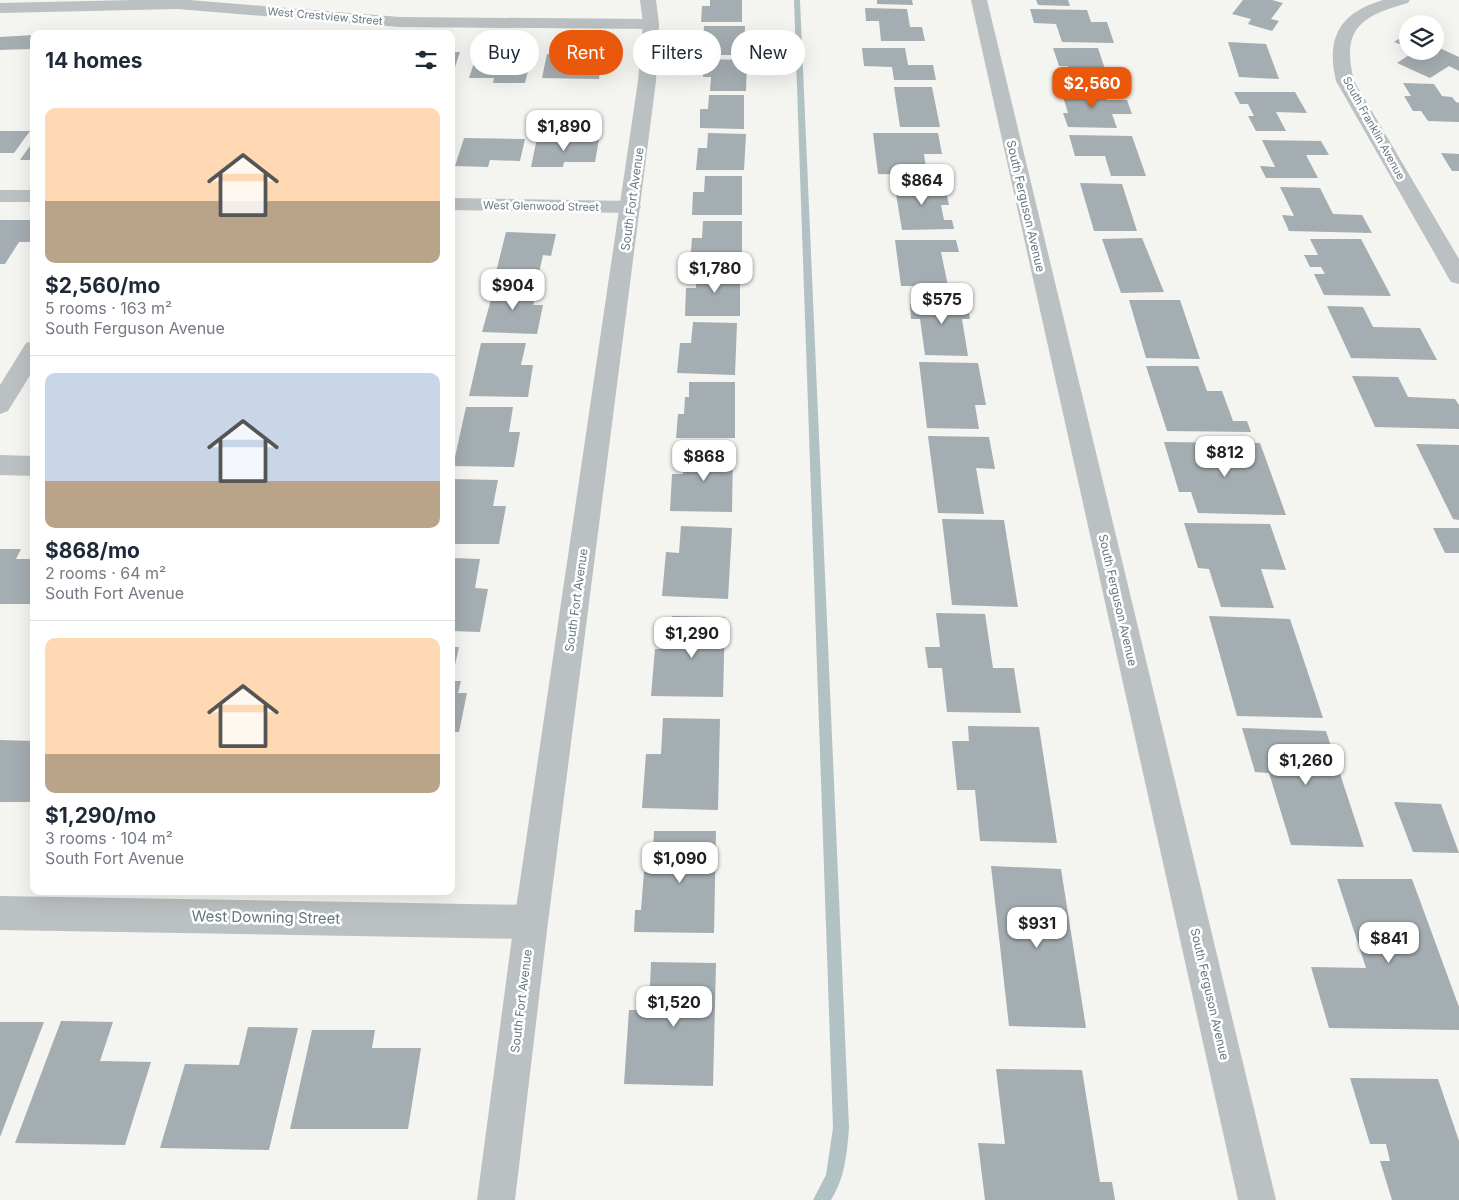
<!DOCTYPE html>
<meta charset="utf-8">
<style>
:root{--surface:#fff;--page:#f6f6f7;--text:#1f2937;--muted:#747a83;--line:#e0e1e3;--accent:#ea580c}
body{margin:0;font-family:Inter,sans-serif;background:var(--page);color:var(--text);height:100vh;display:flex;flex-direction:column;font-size:19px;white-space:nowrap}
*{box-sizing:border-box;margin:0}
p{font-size:16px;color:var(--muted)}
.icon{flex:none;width:28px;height:28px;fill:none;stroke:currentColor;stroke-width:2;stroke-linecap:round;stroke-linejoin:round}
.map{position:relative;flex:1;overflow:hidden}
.sheet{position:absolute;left:30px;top:30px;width:425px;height:865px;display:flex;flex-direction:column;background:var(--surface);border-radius:10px;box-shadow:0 5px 20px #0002}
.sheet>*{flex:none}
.banner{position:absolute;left:470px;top:30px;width:475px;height:45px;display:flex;gap:10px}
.fabs{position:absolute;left:1399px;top:15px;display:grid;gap:10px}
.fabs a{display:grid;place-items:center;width:45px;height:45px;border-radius:50%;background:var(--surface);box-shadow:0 5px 20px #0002;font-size:25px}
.price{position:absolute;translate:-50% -42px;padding:0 11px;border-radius:10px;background:#fff;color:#222;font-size:16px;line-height:32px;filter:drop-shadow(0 1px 2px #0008)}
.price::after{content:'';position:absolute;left:50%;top:30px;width:15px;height:11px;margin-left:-8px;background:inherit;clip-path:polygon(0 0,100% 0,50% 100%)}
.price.active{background:var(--accent);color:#fff}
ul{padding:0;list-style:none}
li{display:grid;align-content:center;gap:10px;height:265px;padding:0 15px}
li+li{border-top:1px solid var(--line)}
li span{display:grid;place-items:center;height:155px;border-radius:10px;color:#555}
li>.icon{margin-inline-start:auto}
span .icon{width:90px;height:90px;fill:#fffc;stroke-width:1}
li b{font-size:21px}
h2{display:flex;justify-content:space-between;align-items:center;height:60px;padding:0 15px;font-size:21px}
.chip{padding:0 18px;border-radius:22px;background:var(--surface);box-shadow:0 5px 20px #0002;font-size:18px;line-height:45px}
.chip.active{background:var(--accent);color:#fff}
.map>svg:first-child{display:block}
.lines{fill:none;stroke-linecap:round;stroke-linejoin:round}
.stream{fill:#b2c1c3;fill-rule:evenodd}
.building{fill:#a4adb1}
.minor{fill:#bbc0c2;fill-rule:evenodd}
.tertiary{fill:#bbc0c2;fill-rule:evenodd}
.labels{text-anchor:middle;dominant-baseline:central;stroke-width:5;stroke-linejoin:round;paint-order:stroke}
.far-street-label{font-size:11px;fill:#657880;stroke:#fff}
.street-label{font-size:12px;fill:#657880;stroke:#fff}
.near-street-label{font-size:15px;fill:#657880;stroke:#fff}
</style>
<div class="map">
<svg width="1459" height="1200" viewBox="0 0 1459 1200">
<rect width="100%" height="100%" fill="#f4f4f0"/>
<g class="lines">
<path class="stream" d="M794 0H800L849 1128C847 1153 845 1178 831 1200H813L826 1175 833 1128Z"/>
</g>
<path class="building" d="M710 0H742V22H701L702 6H710Z
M877 0H912L913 5 877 4Z
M1036 0H1068L1070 6 1038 5Z
M1243 0H1272L1283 3 1271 19 1279 21 1272 31 1248 24 1251 19 1232 14Z
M865 8 907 9 910 27H922L925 41H881L879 21H866Z
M1030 9 1087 10 1091 22H1107L1114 43 1062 42 1056 24 1034 23Z
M704 26H745L744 55H709V46H706V38H703Z
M1408 33V47L1394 42Z
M34 35V44L31 49 0 50V37Z
M1228 42 1266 44 1279 79 1239 77Z
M1435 46 1459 57V71L1449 66 1430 78 1397 63 1415 51H1435Z
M862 48H905L908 65H933L936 80H894L892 67 864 66Z
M1053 48H1098L1110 84 1073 83 1068 66H1059Z
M451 52H460L453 73H451Z
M477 54H505L503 59H531L525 83H493L494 78H469Z
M547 54 575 55 574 59H602L599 79 542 78Z
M704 59 747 60 746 91H710L711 77H703Z
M1403 83 1434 84 1442 96 1452 97 1456 102 1459 103V122L1428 121 1421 111H1413L1404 96H1411Z
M894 87H932L940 127H900Z
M1061 90H1103L1107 100H1127L1132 114H1112L1117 128 1068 127 1063 113H1068Z
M1234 92H1295L1307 113 1276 112 1286 131H1256L1248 116H1254L1248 104H1240Z
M709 95H744V129L700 128V109H708Z
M0 131H30L14 153H0Z
M708 133 746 134 744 170H696L698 148H707Z
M873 133H938L942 154H924L927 175 878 174Z
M1069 135 1132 136 1146 176H1111L1105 156H1075Z
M464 138 525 139 520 161 490 160 488 167 455 166Z
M537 138 599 139 595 162H564L563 167H531Z
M34 140V160H20Z
M1262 140 1321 141 1329 155H1306L1318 178H1266L1260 166 1275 167Z
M1441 153 1459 154V171H1452Z
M705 176H742V215H692L693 192H704Z
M894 182H944L949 205H941L944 220H952L954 229 902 230Z
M1080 183 1122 184 1137 231H1094Z
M1280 187 1320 188 1333 214 1362 215 1372 233 1289 231 1282 215 1294 216Z
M0 220H34V237L30 242H19L5 264H0Z
M703 221H742V263H690L692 238H702Z
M506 232 556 234 551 256 543 255 538 277 495 276Z
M1142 238 1164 292 1121 293 1102 239Z
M1310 239H1361L1391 296 1324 295 1314 274H1325L1321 267H1310L1304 255H1318Z
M895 240H956L959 252H941L948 286H901Z
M697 269H740V316H685L686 288H696Z
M495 285 538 286 533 305H543L537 334 482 332Z
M919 297 966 298 970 319H962L968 356 925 355 920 319H911L910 304H920Z
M1129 300H1180L1200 359 1146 358Z
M1327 306 1363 307 1373 327 1420 328 1437 360 1351 358Z
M693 322 737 323 735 375 677 373 680 343H691Z
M481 343H526L521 365H533L528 397 469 396Z
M919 362 978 363 986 405H975L979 429 927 428Z
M1146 366H1198L1207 391H1222L1233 421H1247L1251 432 1167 431Z
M1352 376 1398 377 1408 397 1455 399 1459 405V429L1375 427Z
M689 382H735V438H676L678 414H684L685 397H689Z
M466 407H513L509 432H520L514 467 453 466Z
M928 436 989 437 995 469 976 468 984 514 938 513Z
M1164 442 1260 443 1286 515 1198 513 1191 492H1179Z
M1416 444 1459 445V520L1453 519Z
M685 449 733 450 732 512 670 511 672 474H683Z
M451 479 498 480 493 506H506L499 544H451Z
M942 519 1004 520 1018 607 952 605Z
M1184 523 1270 524 1286 570 1261 569 1274 608 1221 607 1209 569 1198 568Z
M681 526 732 528 728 599 662 596 666 552 679 553Z
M1433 528H1459V553H1445Z
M0 549H21L16 559H34V604H0Z
M451 558 480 559 475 588 488 589 480 632 451 631Z
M936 613 985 614 993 668H1014L1021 713 947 712 942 668H928L925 647H940Z
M672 616 725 617 723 697 651 696 655 649H670Z
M1209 616 1290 619 1323 718 1237 716Z
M451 647H459L452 679 451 678Z
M451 681H461L458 693H467L459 732H451Z
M663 718 720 719 718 810 642 808 646 754H661Z
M968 726 1039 727 1057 843 980 841 975 790H957L952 741H969Z
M1242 728 1326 731 1364 847 1291 845 1269 773 1255 772Z
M0 740 34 741V802H0Z
M1394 802 1441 804 1459 853 1413 852Z
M654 831H716L714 933 634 932 635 910H641L644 872H652Z
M991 866 1061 869 1086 1028 1009 1026Z
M1337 879H1412L1459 1007V1030L1329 1028 1311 967 1366 968Z
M651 962 716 963 713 1086 624 1084 629 1010H649Z
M61 1021 113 1022 100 1061 151 1062 125 1145 15 1143Z
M0 1022H44L0 1137Z
M248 1027 298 1028 269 1150 160 1148 185 1064 239 1065Z
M312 1030H375L372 1048H421L408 1129H290Z
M996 1069 1082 1070 1100 1182H1112L1115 1200H985L978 1143 1005 1144Z
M1350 1078 1438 1079 1459 1141V1200H1392L1380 1161H1390L1386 1144H1370Z"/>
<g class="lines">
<path class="minor" d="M135 0H189L400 17 651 19 657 20 659 24 657 28 651 29 400 27 177 9 0 13V3Z
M971 0H987L1276 1200H1238Z
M1383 0H1410L1408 3C1360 16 1341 29 1354 81L1459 259V284L1451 282 1448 277 1336 81C1326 38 1339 13 1383 0Z
M0 190H34V202H0Z
M451 198 631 201 638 203 641 207 638 211 631 213 451 210Z
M34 341V369L8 411 0 414V385L26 343Z
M0 455 34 456V476L0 475Z
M0 896 531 905 543 910 548 922 543 934 531 939 0 930Z"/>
<path class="tertiary" d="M640 0H656L659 24 656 81 548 922 515 1200H477L514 922 638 81 643 24Z"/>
</g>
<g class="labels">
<g class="far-street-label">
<text transform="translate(325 16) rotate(5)">West Crestview Street</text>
<text transform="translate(1374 128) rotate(61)">South Franklin Avenue</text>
<text transform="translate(541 206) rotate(1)">West Glenwood Street</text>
</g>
<g class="street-label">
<text transform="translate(632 199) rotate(-82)">South Fort Avenue</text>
<text transform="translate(1026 206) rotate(77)">South Ferguson Avenue</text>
<text transform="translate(576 600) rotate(-82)">South Fort Avenue</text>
<text transform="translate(1118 600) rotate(77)">South Ferguson Avenue</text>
<text transform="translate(1210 994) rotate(77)">South Ferguson Avenue</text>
<text transform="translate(521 1001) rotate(-83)">South Fort Avenue</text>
</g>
<g class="near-street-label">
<text transform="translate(266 917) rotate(1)">West Downing Street</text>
</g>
</g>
</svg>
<div class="fabs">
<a><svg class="icon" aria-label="layers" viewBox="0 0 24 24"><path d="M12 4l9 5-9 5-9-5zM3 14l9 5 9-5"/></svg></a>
</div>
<b class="price active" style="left:1092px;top:109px">$2,560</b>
<b class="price" style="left:564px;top:152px">$1,890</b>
<b class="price" style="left:922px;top:206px">$864</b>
<b class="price" style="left:715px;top:294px">$1,780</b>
<b class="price" style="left:513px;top:311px">$904</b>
<b class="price" style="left:942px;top:325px">$575</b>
<b class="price" style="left:1225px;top:478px">$812</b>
<b class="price" style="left:704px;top:482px">$868</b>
<b class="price" style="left:692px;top:659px">$1,290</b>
<b class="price" style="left:1306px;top:786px">$1,260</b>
<b class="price" style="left:680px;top:884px">$1,090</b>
<b class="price" style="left:1037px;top:949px">$931</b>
<b class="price" style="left:1389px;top:964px">$841</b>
<b class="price" style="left:674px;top:1028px">$1,520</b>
<div class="banner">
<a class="chip">Buy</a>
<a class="chip active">Rent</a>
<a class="chip">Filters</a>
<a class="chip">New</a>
</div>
<section class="sheet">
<h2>14 homes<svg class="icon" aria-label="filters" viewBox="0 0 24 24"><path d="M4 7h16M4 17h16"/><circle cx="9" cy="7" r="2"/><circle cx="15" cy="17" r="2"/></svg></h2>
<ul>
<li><span style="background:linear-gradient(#ffd9b3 60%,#b9a48a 0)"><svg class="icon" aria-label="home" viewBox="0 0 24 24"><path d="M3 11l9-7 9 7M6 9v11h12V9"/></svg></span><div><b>$2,560/mo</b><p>5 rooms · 163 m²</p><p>South Ferguson Avenue</p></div></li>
<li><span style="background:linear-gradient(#c9d6e8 70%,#b9a48a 0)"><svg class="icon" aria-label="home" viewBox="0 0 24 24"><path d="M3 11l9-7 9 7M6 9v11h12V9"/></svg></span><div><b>$868/mo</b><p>2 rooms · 64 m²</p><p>South Fort Avenue</p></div></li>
<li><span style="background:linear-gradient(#ffd9b3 75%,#b9a48a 0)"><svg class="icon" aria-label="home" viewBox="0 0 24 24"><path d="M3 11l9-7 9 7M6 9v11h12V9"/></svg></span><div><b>$1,290/mo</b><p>3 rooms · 104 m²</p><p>South Fort Avenue</p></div></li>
</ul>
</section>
</div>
